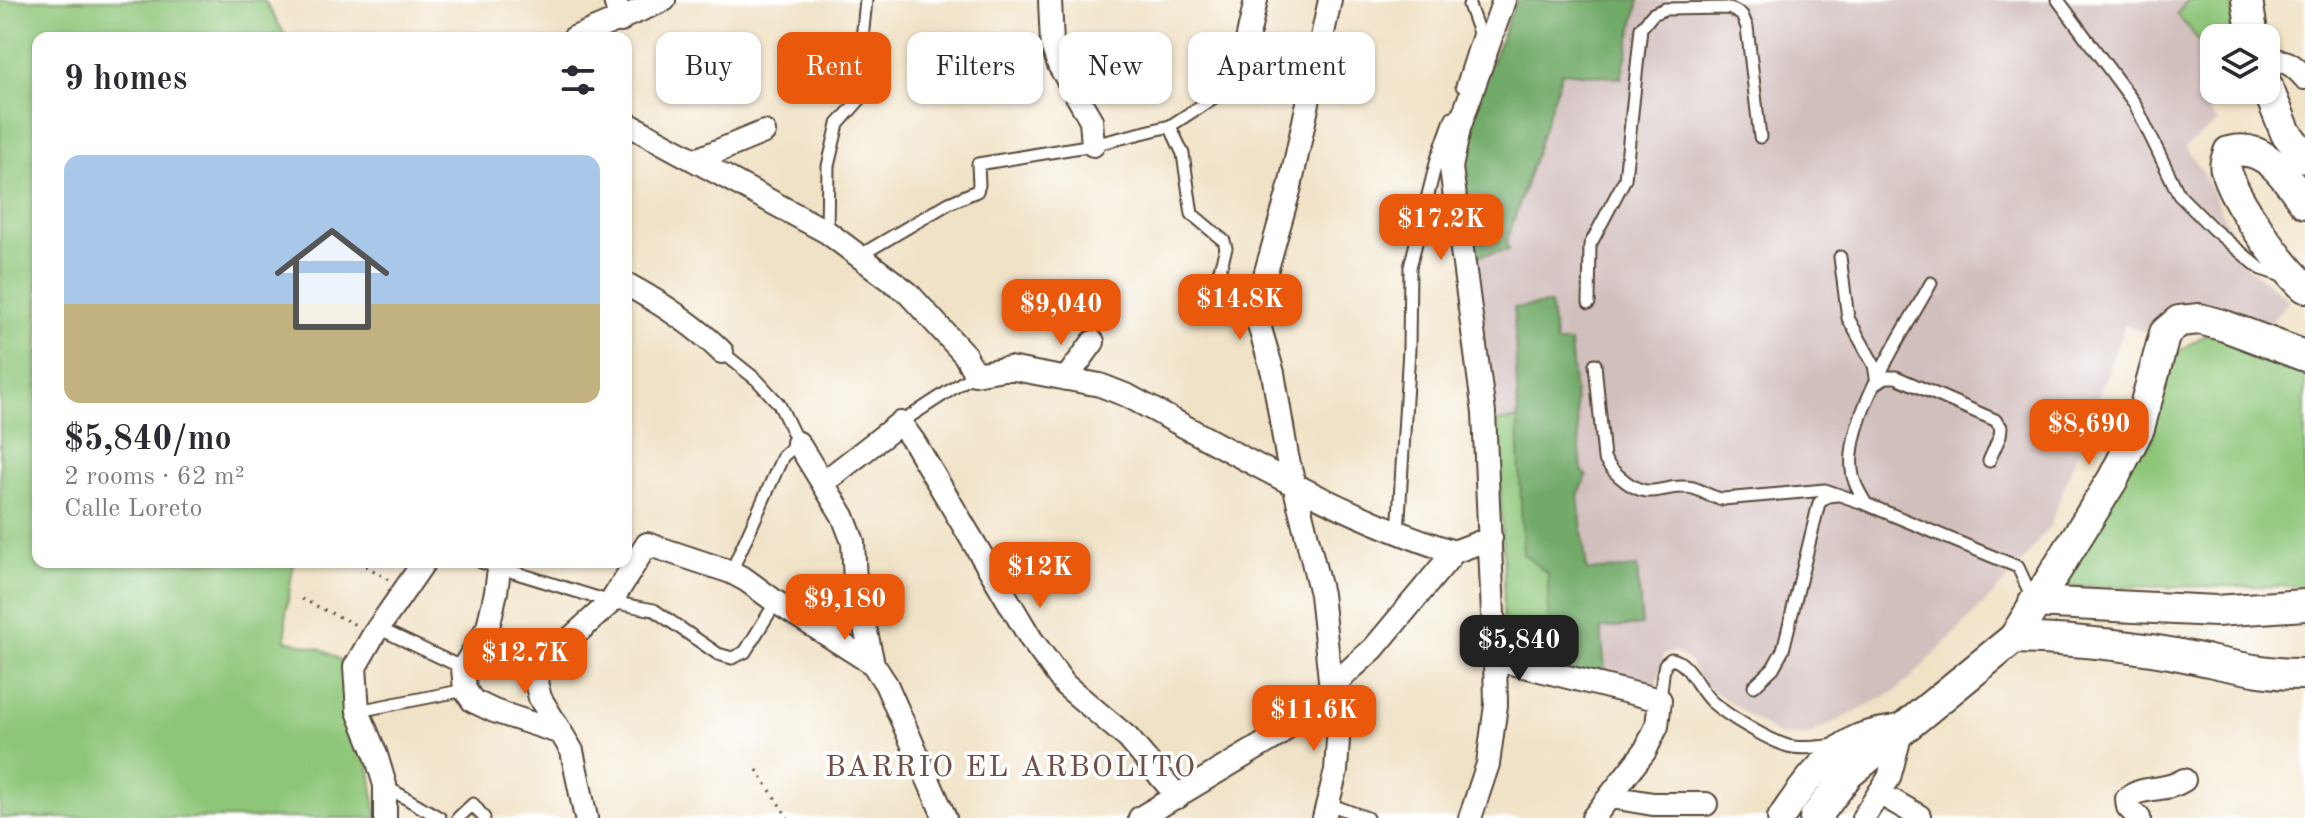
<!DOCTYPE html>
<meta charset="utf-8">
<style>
:root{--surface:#fff;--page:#f2f2f3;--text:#2b2b33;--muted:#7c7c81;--accent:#ea580c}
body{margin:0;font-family:"Old Standard TT",serif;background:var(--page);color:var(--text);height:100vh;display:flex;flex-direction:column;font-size:30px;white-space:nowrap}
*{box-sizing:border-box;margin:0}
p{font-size:26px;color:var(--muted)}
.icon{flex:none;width:44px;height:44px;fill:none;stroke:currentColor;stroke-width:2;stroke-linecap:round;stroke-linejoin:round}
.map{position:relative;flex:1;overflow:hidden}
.sheet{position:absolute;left:32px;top:32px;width:600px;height:536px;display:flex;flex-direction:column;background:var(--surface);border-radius:16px;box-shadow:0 2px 6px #0004}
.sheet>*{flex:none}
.hud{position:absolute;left:656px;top:32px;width:760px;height:72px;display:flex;gap:16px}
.fabs{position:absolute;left:2200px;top:24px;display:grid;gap:16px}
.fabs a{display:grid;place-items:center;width:80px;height:80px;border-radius:16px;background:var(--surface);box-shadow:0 2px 6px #0004;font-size:40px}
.price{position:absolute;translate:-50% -68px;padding:0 18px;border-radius:16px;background:var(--accent);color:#fff;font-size:26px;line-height:52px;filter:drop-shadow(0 2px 4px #0008)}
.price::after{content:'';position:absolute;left:50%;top:48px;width:24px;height:18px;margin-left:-12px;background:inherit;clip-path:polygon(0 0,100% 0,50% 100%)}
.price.current{background:#222;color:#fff}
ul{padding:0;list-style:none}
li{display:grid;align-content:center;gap:16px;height:424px;padding:0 32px}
li span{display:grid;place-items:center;height:248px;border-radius:16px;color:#555}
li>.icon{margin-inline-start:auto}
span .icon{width:144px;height:144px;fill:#fffc;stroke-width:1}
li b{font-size:34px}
h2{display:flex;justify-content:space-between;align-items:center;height:96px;padding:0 32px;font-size:34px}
.tag{padding:0 28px;border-radius:16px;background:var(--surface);box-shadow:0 2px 6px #0004;font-size:28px;line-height:72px}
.tag.current{background:var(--accent);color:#fff}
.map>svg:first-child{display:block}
.industrial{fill:#d1bfbd}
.green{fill:#8ec679;stroke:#64784c;stroke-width:2}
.forest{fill:#72ab69;stroke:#566a44;stroke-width:2}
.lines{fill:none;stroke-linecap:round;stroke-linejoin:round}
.service-casing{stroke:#564637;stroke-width:15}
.minor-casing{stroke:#564637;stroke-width:26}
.tertiary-casing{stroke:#564637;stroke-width:30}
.secondary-casing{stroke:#564637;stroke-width:34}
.path{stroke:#564637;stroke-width:3;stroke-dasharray:2 6;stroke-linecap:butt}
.service{stroke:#fff;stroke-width:11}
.minor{stroke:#fff;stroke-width:22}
.tertiary{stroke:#fff;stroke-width:26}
.secondary{stroke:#fff;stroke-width:30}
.labels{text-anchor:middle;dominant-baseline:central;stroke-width:7;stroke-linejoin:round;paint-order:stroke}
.neighbourhood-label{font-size:30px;letter-spacing:2px;fill:#724e45;stroke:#fff}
</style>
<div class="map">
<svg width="2305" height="818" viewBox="0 0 2305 818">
<rect width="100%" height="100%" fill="#fff"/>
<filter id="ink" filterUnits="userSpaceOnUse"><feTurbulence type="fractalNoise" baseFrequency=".0125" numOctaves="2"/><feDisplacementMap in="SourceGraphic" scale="16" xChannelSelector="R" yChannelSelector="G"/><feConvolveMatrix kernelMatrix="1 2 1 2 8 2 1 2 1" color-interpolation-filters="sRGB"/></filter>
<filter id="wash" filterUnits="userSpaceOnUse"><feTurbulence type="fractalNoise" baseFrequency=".006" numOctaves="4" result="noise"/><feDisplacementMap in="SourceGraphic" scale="32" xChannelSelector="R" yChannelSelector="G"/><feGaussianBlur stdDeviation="1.8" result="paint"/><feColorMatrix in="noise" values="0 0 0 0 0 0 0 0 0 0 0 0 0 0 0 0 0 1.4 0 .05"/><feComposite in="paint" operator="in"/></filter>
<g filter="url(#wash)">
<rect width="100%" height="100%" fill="#f0e2c6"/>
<path class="industrial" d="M1516 0H2188L2177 14 2214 59V85L2195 95 2218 122 2185 147 2203 173 2234 237 2225 248 2289 300 2263 333 2188 301 2174 303 2163 311 2153 335 2125 325 2050 525 2013 574 1912 677 1894 692 1809 735 1779 736 1700 682 1691 663 1676 652 1664 654 1655 693 1548 666V574L1523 554 1518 420 1497 422 1471 257Z"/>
<path class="green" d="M0 0H264L287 38H38V562H294L286 612V640L321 649 345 663 369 765 377 818H0Z
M2188 0H2229L2243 38H2214V59L2177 14Z
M2210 331 2305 366V586L2047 587 2174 355Z
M1518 419 1523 554 1548 574V666L1502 653 1504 575 1497 422Z"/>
<path class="forest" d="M1516 0H1639L1621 78 1562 72 1506 244 1509 250 1471 257 1460 165 1475 104Z
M1550 304 1556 343H1570L1582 470 1587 476 1578 496 1587 571 1637 567 1642 625 1601 628 1606 680 1548 666V574L1523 554 1514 308Z"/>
</g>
<g filter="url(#ink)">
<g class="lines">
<defs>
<path id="service" d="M2058 0 2135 104 2179 195 2213 229 2261 269 2282 276
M1462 86 1479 33 1469 5
M1170 126 1183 154 1192 214 1224 241 1226 248 1216 283 1260 293
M827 231 828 166 838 124 869 89 867 65 861 49 866 0
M859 256 949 203 977 191 979 185 978 164 1093 145 1170 126 1255 71 1266 58 1289 46 1321 44
M1840 257 1848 318 1874 365 1877 383 1886 377H1896L1995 420 2001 427 2000 436 1989 461
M1931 283C1905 331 1846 415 1852 470 1853 483 1860 493 1866 504L2018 567 2033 600
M1589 303 1590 245 1625 179 1641 28 1653 14 1665 9 1729 8 1742 15 1747 27 1760 137
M722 352 757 380 779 404 798 443 783 456 731 572
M1595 364 1604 458C1608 466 1613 471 1620 477 1652 505 1660 482 1693 488 1704 491 1710 498 1723 499L1825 490 1866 504
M900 423 975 374
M1398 534 1409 349 1410 267 1437 159 1452 117
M481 562 611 602 654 610 718 654 732 658 745 652 776 602
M378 628 463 668
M1754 686 1773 668 1783 650 1819 503 1828 496 1837 495
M1660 700 1663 674 1665 664 1671 659C1689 661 1698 690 1712 702 1728 716 1768 740 1788 746 1802 750 1823 746 1838 745
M358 711 465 690
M385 786 440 818
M1329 804 1367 818
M458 818 473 804 484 818"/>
<path id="minor" d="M615 0 620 21
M1050 0 1052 45 1059 65 1091 120 1093 145
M574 38 664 0
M2266 61C2285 59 2292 63 2305 78
M1248 75 1243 59 1256 0
M626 123 827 232 908 293 965 355 975 374 1009 368 1100 385 1128 396C1234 452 1339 516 1454 552
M696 160 764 132
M626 284C661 303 694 324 722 352
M1066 379 1093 342
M798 443 843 516 853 542 855 582 873 664 886 684 945 818
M823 483 900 423 914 442 1031 639 1065 685 1128 738 1178 797
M500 562 496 592 488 627 463 668 465 690 473 701 494 711 561 733
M1495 659 1660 700 1657 726 1645 751 1593 818
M1879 793 1919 816
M1611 797 1653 804H1706
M385 818V785L376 755 358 711 355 667 374 634 424 562
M586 818 572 751 540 698 536 682 540 666 611 602 647 544 731 572 746 580 776 602 873 664
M1140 818 1277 736 1374 648 1454 552 1491 538
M1324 818 1336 771 1339 724 1331 689 1321 594 1287 456 1273 373 1259 325 1260 293 1290 187 1330 0
M1470 818 1488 764 1496 705 1495 659 1484 413 1451 168 1459 128 1504 0
M1863 818 1889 778 1902 729
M2139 818 2128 807 2127 799C2145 784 2164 793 2184 780"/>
<path id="tertiary" d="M1781 818C1800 789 1823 757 1854 740 1868 732 1888 731 1903 727"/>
<path id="secondary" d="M2247 0 2253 38
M2266 84 2286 133 2305 157
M2305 203C2286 178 2265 142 2229 152 2227 159 2224 164 2226 170 2233 199 2282 267 2305 287
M2034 602 2216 611 2305 605
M2014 638C2073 640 2132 645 2190 657 2229 665 2265 675 2305 674
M1815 818 1848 774 2014 638 2113 479 2139 428 2165 333 2179 321 2200 319 2225 326 2305 356"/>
</defs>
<use href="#service" class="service-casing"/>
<use href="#minor" class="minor-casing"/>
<use href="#tertiary" class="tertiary-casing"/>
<use href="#secondary" class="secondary-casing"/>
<path class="path" d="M359 562 388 579
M302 599 356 625
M757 770 788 818"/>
<use href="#service" class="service"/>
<use href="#minor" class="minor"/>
<use href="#tertiary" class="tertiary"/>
<use href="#secondary" class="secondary"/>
</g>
</g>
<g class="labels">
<g class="neighbourhood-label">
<text x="1011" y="768">BARRIO EL ARBOLITO</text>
</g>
</g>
</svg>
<div class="fabs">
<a><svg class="icon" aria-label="layers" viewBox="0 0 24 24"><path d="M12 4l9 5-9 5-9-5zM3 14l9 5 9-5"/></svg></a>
</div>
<b class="price" style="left:1441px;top:262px">$17.2K</b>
<b class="price" style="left:1240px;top:342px">$14.8K</b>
<b class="price" style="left:1061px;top:347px">$9,040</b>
<b class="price" style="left:2089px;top:467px">$8,690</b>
<b class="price" style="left:1040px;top:610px">$12K</b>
<b class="price" style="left:845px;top:642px">$9,180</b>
<b class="price current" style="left:1519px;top:683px">$5,840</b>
<b class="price" style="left:525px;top:696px">$12.7K</b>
<b class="price" style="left:1314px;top:753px">$11.6K</b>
<div class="hud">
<a class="tag">Buy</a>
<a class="tag current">Rent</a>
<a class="tag">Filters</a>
<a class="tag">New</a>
<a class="tag">Apartment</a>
</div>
<section class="sheet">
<h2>9 homes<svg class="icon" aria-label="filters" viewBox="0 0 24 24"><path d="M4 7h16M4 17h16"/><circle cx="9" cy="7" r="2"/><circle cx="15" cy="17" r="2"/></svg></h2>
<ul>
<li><span style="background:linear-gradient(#a9c7e8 60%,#c2b280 0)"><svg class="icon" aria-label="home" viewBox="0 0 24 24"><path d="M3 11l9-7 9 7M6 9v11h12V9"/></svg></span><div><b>$5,840/mo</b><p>2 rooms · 62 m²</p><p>Calle Loreto</p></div></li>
</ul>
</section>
</div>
